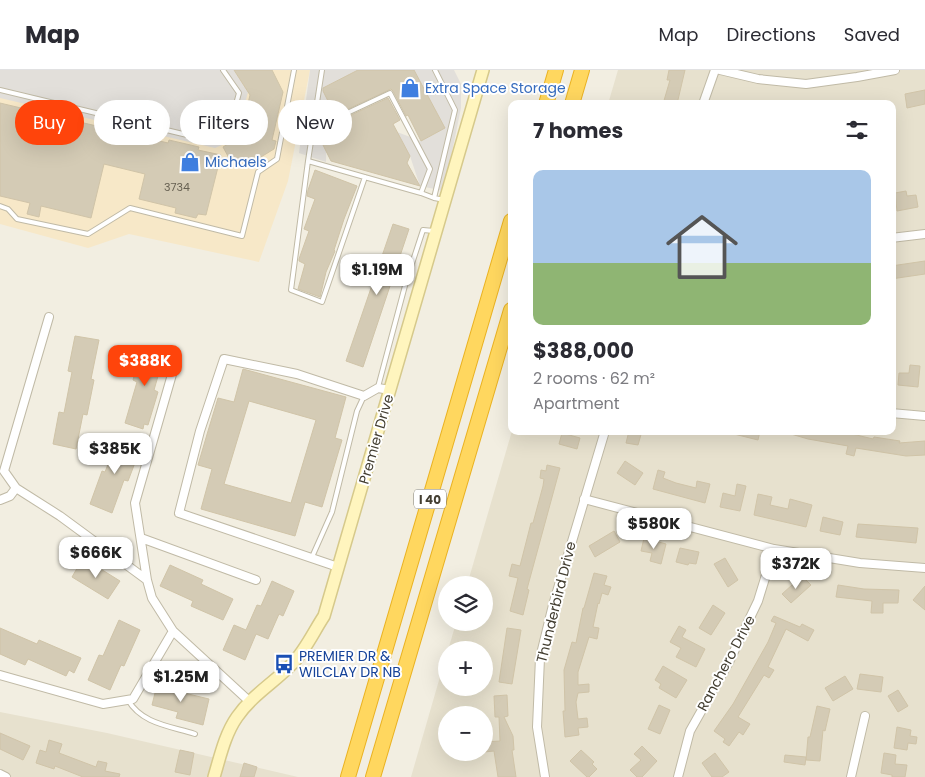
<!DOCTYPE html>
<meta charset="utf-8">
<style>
:root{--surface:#fff;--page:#f7f7f7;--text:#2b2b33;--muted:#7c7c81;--line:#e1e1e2;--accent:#ff440b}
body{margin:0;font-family:Poppins,sans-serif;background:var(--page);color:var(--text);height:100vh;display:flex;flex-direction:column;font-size:19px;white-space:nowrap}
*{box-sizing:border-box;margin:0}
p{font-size:16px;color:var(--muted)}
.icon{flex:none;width:28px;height:28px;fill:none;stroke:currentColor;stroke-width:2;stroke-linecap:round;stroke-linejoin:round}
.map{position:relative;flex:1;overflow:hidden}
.panel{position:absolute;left:508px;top:30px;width:388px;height:335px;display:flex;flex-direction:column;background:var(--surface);border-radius:10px;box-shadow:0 5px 20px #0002}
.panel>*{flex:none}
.hud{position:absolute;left:15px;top:30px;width:418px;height:45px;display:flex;gap:10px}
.buttons{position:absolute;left:438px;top:506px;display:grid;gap:10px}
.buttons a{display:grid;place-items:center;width:55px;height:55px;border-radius:50%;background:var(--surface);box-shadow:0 5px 20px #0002;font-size:25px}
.price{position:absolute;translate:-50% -42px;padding:0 11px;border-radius:10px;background:#fff;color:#222;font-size:16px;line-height:32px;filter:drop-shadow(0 1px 2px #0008)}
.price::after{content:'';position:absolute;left:50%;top:30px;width:15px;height:11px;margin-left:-8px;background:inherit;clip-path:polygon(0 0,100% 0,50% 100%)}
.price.current{background:var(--accent);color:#fff}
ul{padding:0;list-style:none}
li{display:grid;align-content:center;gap:10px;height:265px;padding:0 25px}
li+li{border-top:1px solid var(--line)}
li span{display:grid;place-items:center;height:155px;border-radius:10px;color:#555}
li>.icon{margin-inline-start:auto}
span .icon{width:90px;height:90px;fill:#fffc;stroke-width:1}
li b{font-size:21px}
h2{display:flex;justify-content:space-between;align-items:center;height:60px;padding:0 25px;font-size:21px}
.chip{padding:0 18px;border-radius:22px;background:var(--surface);box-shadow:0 5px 20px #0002;font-size:18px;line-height:45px}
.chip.current{background:var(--accent);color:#fff}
header{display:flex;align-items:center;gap:30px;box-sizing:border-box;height:70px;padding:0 25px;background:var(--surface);border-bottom:1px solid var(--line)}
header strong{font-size:24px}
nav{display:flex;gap:28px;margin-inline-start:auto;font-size:18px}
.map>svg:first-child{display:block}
.residential{fill:#e7e1ce;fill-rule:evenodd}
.commercial{fill:#f7e8c8}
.parking{fill:#e2dfda}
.building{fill:#d4cbb5;stroke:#d0c4a8;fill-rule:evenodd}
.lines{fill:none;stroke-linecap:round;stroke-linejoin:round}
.lane-casing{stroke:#c0baa6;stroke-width:6}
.street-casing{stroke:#c0baa6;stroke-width:10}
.secondary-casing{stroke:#d6c98b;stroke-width:14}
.highway-casing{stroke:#eab222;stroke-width:16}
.lane{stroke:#fff;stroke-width:4}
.street{stroke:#fff;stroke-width:8}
.secondary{stroke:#fff5be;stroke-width:11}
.highway{stroke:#ffd75f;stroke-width:14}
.labels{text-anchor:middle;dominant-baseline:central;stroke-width:4;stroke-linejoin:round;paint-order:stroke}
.number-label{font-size:11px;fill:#676152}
.shield{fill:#fff;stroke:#7b786f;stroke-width:1}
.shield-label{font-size:12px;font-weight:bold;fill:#433e31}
.shop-label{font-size:14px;fill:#366cbe;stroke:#fff;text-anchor:start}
.street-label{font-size:14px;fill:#433e31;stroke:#fff}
.transit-label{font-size:14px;fill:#164399;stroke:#fff;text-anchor:start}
</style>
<header>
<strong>Map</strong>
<nav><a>Map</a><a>Directions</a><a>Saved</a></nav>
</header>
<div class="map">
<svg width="925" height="707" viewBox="0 0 925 707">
<rect width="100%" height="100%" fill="#f2eee1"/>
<path class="residential" d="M618 0H925V707H411L446 586V618H484V580H448L456 553 484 552V515H467L512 361H891V34H608ZM446 645H484V682H446Z
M0 642 107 663 298 707H0Z"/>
<path class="commercial" d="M0 0H310L288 111 259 192 129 164 88 178 0 154Z"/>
<path class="parking" d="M0 0H234L248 22 236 69 215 78 0 28Z
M310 0H358L327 16 326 92 299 83Z
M414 0H454L461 14V38L444 121 420 116 410 86 397 62 421 71 445 58Z"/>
<path class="building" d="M234 0H272L283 22 272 70 276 71 274 79 251 93 229 88 223 77 236 69 237 66 240 67 250 25Z
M358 0H414L445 58 421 71 408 45 406 46 393 21 391 19 335 45 323 21V18Z
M669 0H685L677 34H663L670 10H667Z
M925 20V34L907 38 905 24Z
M388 28 400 50 393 54 410 86 407 93 420 116 331 91 321 71 337 63 333 55 338 51Z
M0 33 168 73 169 70 199 77 198 80 221 85 206 145 198 144 196 148 175 143 176 138 139 129 145 104 104 94 91 148 41 136 39 147 27 144 30 133 0 126Z
M315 100 357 116 344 149 334 180 335 181 326 202 320 227 298 219 305 194 299 191V189L309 161 304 159 315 129 307 126 308 120Z
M906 121 907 126 916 125 918 137 897 141 895 123Z
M393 154 409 159 363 297 346 291Z
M925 191V204L891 209V196Z
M75 266 99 270 91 309 94 310 87 345 83 344 76 379 53 374 59 342 64 343 72 302 68 301Z
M142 276 165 282 154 320 158 322 148 355 144 354 143 359 125 353 137 312 133 310Z
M910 295 920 296 918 317 898 315 899 303H909Z
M243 299 346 327 335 368 342 370 322 437 305 432 295 466 201 439 212 399 198 395 208 361 218 328 234 332ZM249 331 316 350 291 433 224 414Z
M629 361H642L638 375 626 373Z
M735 361H760L758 370 734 364Z
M791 361H840L873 369 874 367 900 371 899 373 925 371V385L906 386 856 378 854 386 846 384 848 376 808 369 791 364Z
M562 363 580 368 577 379 559 374Z
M118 369 141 377 128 411 124 410 112 443 90 434 102 401 105 402Z
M625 391 643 403 635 415 617 403Z
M547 395 560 398 527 519 529 520 523 545 510 541 518 508 509 506 512 494 520 496 531 453H533L543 416 544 409 540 408 541 400 546 401Z
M658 400 665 402 663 408 676 413 696 418 697 411 710 414 705 433 653 419Z
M737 414 746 416 740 441 720 437 723 423 735 426Z
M758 424 772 427 770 435 788 439 790 429 812 435 806 457 754 445Z
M823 447 843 452 840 465 820 461Z
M858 454 918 458 916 473 856 467Z
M614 461 620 472 595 487 589 476Z
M644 468 666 474 661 494 650 491 652 483 641 481Z
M680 478 699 482 696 494 689 493 688 495 676 492Z
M83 488 120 511 108 529 72 507Z
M725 488 738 510 728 517 714 494Z
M170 495 203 510 201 514 233 529 223 550 191 536 193 531 160 516Z
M594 503 607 506 604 515 611 517 608 525 602 523 599 534 598 533 593 557 599 558 597 569 589 567 578 602V615L589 614V622L578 623 576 632 578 649 587 648 588 657 578 658 579 665 565 667 563 641H565L564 600 572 572 576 573 583 538H584Z
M802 506 811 515 791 533 782 524Z
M272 511 294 521 283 546 279 544 268 569 256 564 245 590 223 580 234 555 246 560 257 535 261 536Z
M838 515 864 519 899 520 898 533H883V543H871L872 531 836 527Z
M925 516V540L913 530Z
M713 535 725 543 711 565 699 558Z
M774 546 800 557 802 554 814 560 808 571 786 559 768 597 774 600 769 608 764 605 738 647 750 654 743 665 739 662 729 676 723 672 725 669 714 661 733 634 768 572 776 553 771 551Z
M119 550 140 560 124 596 121 595 110 620 88 610 99 585 103 586Z
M679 556 686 560 682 567 705 579 696 597 676 587 681 578 670 572Z
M0 558 37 574 39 570 81 588 74 603 69 600 66 606 28 589 25 595 0 584Z
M507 558 521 560 512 614 499 612Z
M663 596 687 610 676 628 659 618 661 614 655 610Z
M860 604 883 607 881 622 857 619Z
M845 606 853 619 833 631 825 618Z
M158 611 185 618 184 623 209 629 203 655 176 648 178 642 152 635Z
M898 620 908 636 898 642 888 626Z
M507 625 508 646 504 647 513 666 514 680H512L516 707H498L494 681 484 682V672L500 671 499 647H495L494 626Z
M659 635 670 640 660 664 648 659Z
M817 636 830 639 825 661 823 660 820 691 806 690 808 667H810Z
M897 657 911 660 910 666 917 667 916 674 908 673 907 680 894 678Z
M0 663 30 676 23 690 0 679Z
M49 670 62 674 59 683 96 697 98 691 107 693 105 701 120 704 119 707H83L55 696 54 699 36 693 40 680 46 682Z
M642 676 657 691 642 707H637L630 700 641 690 634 684Z
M180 680 194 683 190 705 175 702Z
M581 680 594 692 592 694 597 699 589 707H587L570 691Z
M715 683 729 702 722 707H712L702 693Z
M884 683 896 685 895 694 907 695 905 707H892V705L881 703Z
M785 685 806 687 805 695 784 692Z
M244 693 257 697 254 707H240Z"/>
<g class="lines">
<defs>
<path id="lane" d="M435 0 455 40 434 128 445 130
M0 20 212 71 227 67 239 23 223 0
M313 59 390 23 430 99 421 123 308 91 322 0
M308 91 291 220 322 232 365 107
M421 123 434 128
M0 136 8 139 17 149 88 164 130 138 242 166 258 102 277 89 294 0
M378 317 406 212 423 160 434 161
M312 487 332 442 357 341 364 326
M128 630C142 654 170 656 195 664"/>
<path id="street" d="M720 0 758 9 806 14 857 7 895 0
M703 34 715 0
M891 168 925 164
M49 247 4 401 16 418 60 446 147 510 152 528 173 561 249 631
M891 343 925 346
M584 429 774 479 860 493 925 498
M0 430 10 426 16 418
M141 468 256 510
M338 497 179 443 200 361 224 289 297 304 364 326 378 318 390 320
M147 510 135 433 175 294
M0 605 103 634 133 629 173 561
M0 704 6 707
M545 707 537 657 540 588 553 535 605 361
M678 707 690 661 729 592 747 554 758 531 774 479
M851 707 865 646"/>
<path id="secondary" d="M214 707C220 687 225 664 237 647 252 625 275 612 292 594 305 581 314 561 324 546L483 0"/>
<path id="highway" d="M546 34 556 0
M572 34 582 0
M348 707 511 151
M373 707 511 240"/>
</defs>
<use href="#lane" class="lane-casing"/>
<use href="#street" class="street-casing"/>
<use href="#secondary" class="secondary-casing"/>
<use href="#highway" class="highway-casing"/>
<use href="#lane" class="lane"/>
<use href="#street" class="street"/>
<use href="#secondary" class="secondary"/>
<use href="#highway" class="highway"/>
</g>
<defs>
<symbol id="shop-bare" viewBox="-9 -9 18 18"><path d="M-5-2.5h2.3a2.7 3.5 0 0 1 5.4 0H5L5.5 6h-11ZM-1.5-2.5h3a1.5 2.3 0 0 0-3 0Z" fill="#3f7fe0" stroke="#fff" stroke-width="2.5" paint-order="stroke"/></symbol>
<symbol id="bus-bare" viewBox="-9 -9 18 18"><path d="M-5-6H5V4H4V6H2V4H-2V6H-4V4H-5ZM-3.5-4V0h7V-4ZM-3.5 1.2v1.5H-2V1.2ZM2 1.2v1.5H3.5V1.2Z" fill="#1a4fb4" stroke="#fff" stroke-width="2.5" paint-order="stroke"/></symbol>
</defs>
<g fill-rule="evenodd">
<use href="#shop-bare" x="396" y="4" width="28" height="28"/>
<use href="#shop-bare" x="176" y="78" width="28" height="28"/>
<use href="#bus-bare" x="270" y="580" width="28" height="28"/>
</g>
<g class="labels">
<g class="number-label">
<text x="177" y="117">3734</text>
</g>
<rect class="shield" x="414" y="419.5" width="32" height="19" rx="4"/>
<g class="shield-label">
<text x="430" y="429">I 40</text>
</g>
<g class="shop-label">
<text x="425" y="18">Extra Space Storage</text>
<text x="205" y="92">Michaels</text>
</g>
<g class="street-label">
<text transform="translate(376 369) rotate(-74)">Premier Drive</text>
<text transform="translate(556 532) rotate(-76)">Thunderbird Drive</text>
<text transform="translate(726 593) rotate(-62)">Ranchero Drive</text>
</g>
<g class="transit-label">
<text x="299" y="586">PREMIER DR &amp;<tspan x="299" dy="16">WILCLAY DR NB</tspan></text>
</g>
</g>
</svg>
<div class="buttons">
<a><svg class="icon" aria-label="layers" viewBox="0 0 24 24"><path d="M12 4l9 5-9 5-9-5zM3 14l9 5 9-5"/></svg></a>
<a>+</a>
<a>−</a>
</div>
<b class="price" style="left:377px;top:226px">$1.19M</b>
<b class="price current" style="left:145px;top:317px">$388K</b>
<b class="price" style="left:115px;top:405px">$385K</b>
<b class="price" style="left:654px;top:480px">$580K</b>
<b class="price" style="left:96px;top:509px">$666K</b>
<b class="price" style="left:796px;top:520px">$372K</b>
<b class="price" style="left:181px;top:633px">$1.25M</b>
<div class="hud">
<a class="chip current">Buy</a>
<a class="chip">Rent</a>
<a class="chip">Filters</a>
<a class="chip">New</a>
</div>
<section class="panel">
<h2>7 homes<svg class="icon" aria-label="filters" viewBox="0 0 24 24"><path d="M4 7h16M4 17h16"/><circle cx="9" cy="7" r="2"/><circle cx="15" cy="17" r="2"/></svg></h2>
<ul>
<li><span style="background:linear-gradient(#a9c7e8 60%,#8fb573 0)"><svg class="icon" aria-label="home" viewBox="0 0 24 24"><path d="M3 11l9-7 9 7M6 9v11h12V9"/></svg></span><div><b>$388,000</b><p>2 rooms · 62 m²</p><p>Apartment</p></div></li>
</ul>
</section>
</div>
